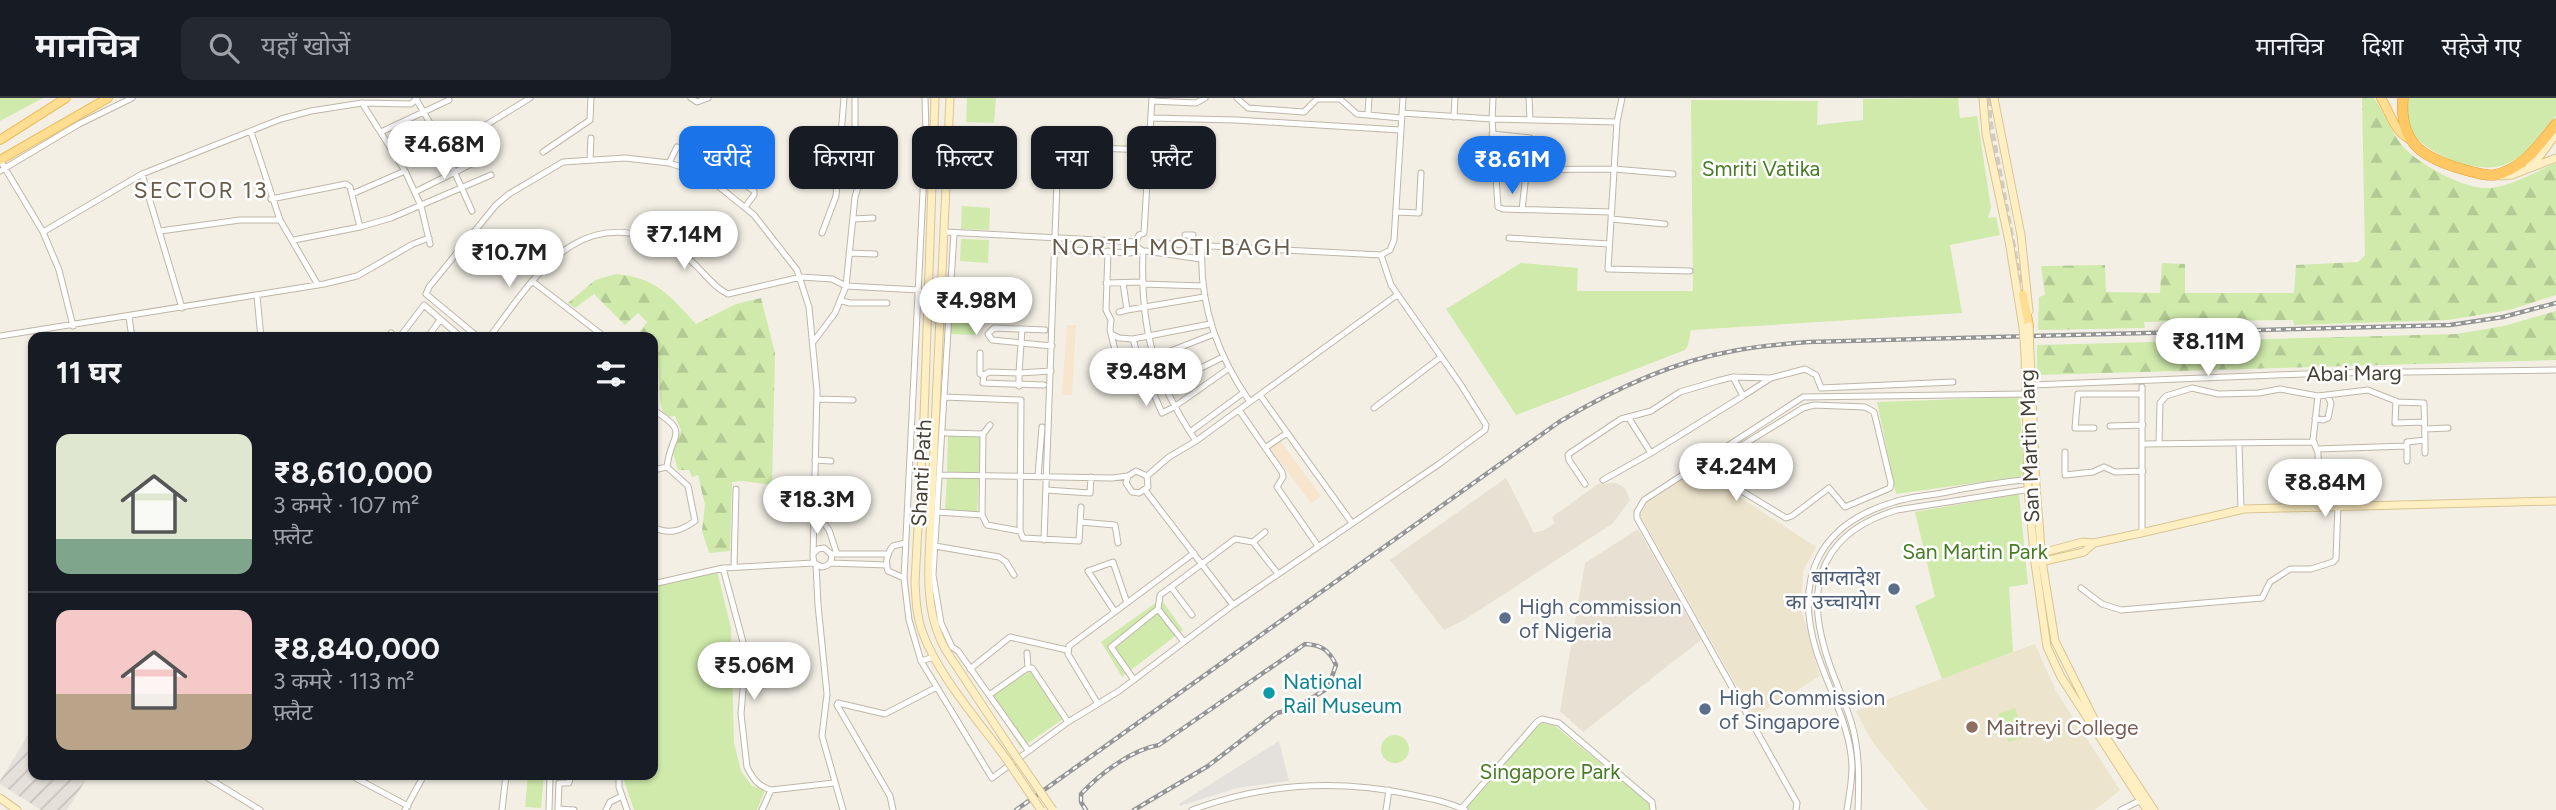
<!DOCTYPE html>
<html lang="hi">
<meta charset="utf-8">
<style>
:root{--surface:#171b24;--page:#242831;--text:#f1f3f6;--muted:#9ea1a6;--line:#363941;--accent:#1a73e8}
body{margin:0;font-family:Figtree,"Noto Sans Devanagari",sans-serif;background:var(--page);color:var(--text);height:100vh;display:flex;flex-direction:column;font-size:26px;white-space:nowrap}
*{box-sizing:border-box;margin:0}
p{font-size:23px;color:var(--muted)}
.icon{flex:none;width:38px;height:38px;fill:none;stroke:currentColor;stroke-width:2;stroke-linecap:round;stroke-linejoin:round}
.map{position:relative;flex:1;overflow:hidden}
.panel{position:absolute;left:28px;top:234px;width:630px;height:448px;display:flex;flex-direction:column;background:var(--surface);border-radius:14px;box-shadow:0 2px 5px #0004}
.panel>*{flex:none}
.hud{position:absolute;left:679px;top:28px;width:665px;height:63px;display:flex;gap:14px}
.price{position:absolute;translate:-50% -60px;padding:0 16px;border-radius:24px;background:#fff;color:#222;font-size:23px;line-height:46px;filter:drop-shadow(0 2px 4px #0008)}
.price::after{content:'';position:absolute;left:50%;top:42px;width:21px;height:16px;margin-left:-10px;background:inherit;clip-path:polygon(0 0,100% 0,50% 100%)}
.price.selected{background:var(--accent);color:#fff}
ul{padding:0;list-style:none}
li{display:flex;align-items:center;gap:21px;height:175px;padding:0 28px}
li+li{border-top:2px solid var(--line)}
li span{display:grid;place-items:center;flex:none;width:196px;height:140px;border-radius:14px;color:#555}
li>.icon{margin-inline-start:auto}
span .icon{width:84px;height:84px;fill:#fffc;stroke-width:1}
li b{font-size:30px}
h2{display:flex;justify-content:space-between;align-items:center;height:84px;padding:0 28px;font-size:30px}
.pill{padding:0 24px;border-radius:14px;background:var(--surface);box-shadow:0 2px 5px #0004;font-size:24px;line-height:63px}
.pill.selected{background:var(--accent);color:#fff}
header{display:flex;align-items:center;gap:42px;box-sizing:border-box;height:98px;padding:0 35px;background:var(--surface);border-bottom:2px solid var(--line)}
header strong{font-size:33px}
nav{display:flex;gap:38px;margin-inline-start:auto;font-size:24px}
.search{width:490px;height:63px;background:var(--page);display:flex;align-items:center;gap:18px;box-sizing:border-box;padding:0 24px;border-radius:14px;color:var(--muted);font-size:26px}
.map>svg:first-child{display:block}
.residential{fill:#e8e0d2}
.commercial{fill:#f7e5ce}
.industrial{fill:url(#industrial-furrows)}
.education{fill:#ede4cd}
.green{fill:#cfeaab}
.forest{fill:url(#forest-firs)}
.parking{fill:#e4e1dd}
.lines{fill:none;stroke-linecap:round;stroke-linejoin:round}
.primary-tunnel{stroke:#d0ccc2;stroke-width:8;stroke-dasharray:8 4;stroke-linecap:butt}
.street-casing{stroke:#bfb6a7;stroke-width:7}
.secondary-casing{stroke:#d9c593;stroke-width:9}
.primary-casing{stroke:#eabc5c;stroke-width:10}
.highway-casing{stroke:#e69e2c;stroke-width:11}
.street{stroke:#fff;stroke-width:5}
.secondary{stroke:#ffefc3;stroke-width:7}
.primary{stroke:#ffde92;stroke-width:8}
.highway{stroke:#ffc864;stroke-width:10}
.rail-casing{stroke:#959595;stroke-width:4.5}
.rail{stroke:#fff;stroke-width:2;stroke-dasharray:5;stroke-linecap:butt}
.secondary-bridge-casing{stroke:#d9c593;stroke-width:9;stroke-linecap:butt}
.secondary-bridge{stroke:#ffefc3;stroke-width:7}
.service-dot{fill:#5c6f8a;stroke:#fff;stroke-width:2.5}
.culture-dot{fill:#0f9aa8;stroke:#fff;stroke-width:2.5}
.education-dot{fill:#8d6e63;stroke:#fff;stroke-width:2.5}
.labels{text-anchor:middle;dominant-baseline:central;stroke-width:5;stroke-linejoin:round;paint-order:stroke}
.park-label{font-size:21px;fill:#477b24;stroke:#fff}
.street-label{font-size:21px;fill:#463f34;stroke:#fff}
.service-label{font-size:21px;fill:#4e5e75;stroke:#fff;text-anchor:start}
.culture-label{font-size:21px;fill:#0d838f;stroke:#fff;text-anchor:start}
.education-label{font-size:21px;fill:#785e54;stroke:#fff;text-anchor:start}
.neighbourhood-label{font-size:23px;letter-spacing:2px;fill:#695c4b;stroke:#fff}
</style>
<header>
<strong>मानचित्र</strong>
<div class="search"><svg class="icon" aria-label="search" viewBox="0 0 24 24"><circle cx="10" cy="10" r="6"/><path d="M15 15l6 6"/></svg>यहाँ खोजें</div>
<nav><a>मानचित्र</a><a>दिशा</a><a>सहेजे गए</a></nav>
</header>
<div class="map">
<svg width="2556" height="712" viewBox="0 0 2556 712">
<defs>
<pattern id="industrial-furrows" width="10" height="10" patternUnits="userSpaceOnUse" patternTransform="scale(1.75)"><rect width="10" height="10" fill="#e5e0da"/><path d="M-1 1l2-2M0 10L10 0M9 11l2-2" fill="none" stroke="#c6c1bc"/></pattern>
<pattern id="forest-firs" width="22" height="20" patternUnits="userSpaceOnUse" patternTransform="scale(1.75)"><rect width="22" height="20" fill="#cfeaab"/><path d="M5 1l3.5 6h-7zM16 11l3.5 6h-7z" fill="#b3ca94"/></pattern>
</defs>
<rect width="100%" height="100%" fill="#f3efe5"/>
<path class="residential" d="M1506 380 1534 435 1544 432 1555 425 1552 419 1598 386 1616 385 1625 390 1630 402 1612 426 1464 522 1444 532 1390 462Z
M1638 431 1701 542 1583 634 1560 613 1585 465Z"/>
<path class="commercial" d="M1067 227H1076L1072 297H1062Z
M1280 342 1321 398 1311 405 1270 350Z"/>
<path class="industrial" d="M33 629V677H89L67 712H41L0 686V683Z"/>
<path class="education" d="M1697 371 1816 449 1803 473 1801 511 1820 578 1754 619 1640 417 1645 405Z
M2035 546 2056 593 2120 692 2095 712H1928L1873 645 1856 613Z"/>
<path class="green" d="M0 0H43L0 23Z
M967 0H996L994 25 966 24Z
M1958 0 1960 20 1977 18 1991 110 1988 120 1996 119 2000 137 1950 147 1962 215 1691 232 1688 247 1685 252 1516 317 1446 211 1521 165 1578 170 1577 193H1693L1691 2 1818 3 1817 27 1863 22V1Z
M2406 0H2556V18C2541 34 2528 57 2506 66 2479 78 2424 56 2411 32 2405 22 2407 11 2406 0Z
M962 108 990 110 989 132 961 131Z
M961 141 989 142 988 165 960 163Z
M952 216 978 217 977 237 951 236Z
M2019 299 2024 378 1896 396 1877 304Z
M948 338 980 339 979 375 947 374Z
M947 378 979 379 977 415 945 414Z
M2019 396 2028 486 2009 489 2013 554 1942 581 1915 508 1935 499 1915 414Z
M717 473 731 530 734 645 741 673 752 688 765 692 757 712H634L622 677H653V504L655 489Z
M1161 501 1183 532 1122 579 1101 544Z
M1030 573 1063 621 1021 650 989 599Z
M2015 610 2025 639 2008 644 1998 616Z
M1543 625 1555 628 1649 705V712H1471L1466 710 1539 626Z
M1381 651a14 14 0 1 1 28 0a14 14 0 1 1-28 0Z
M528 677H544L541 710 525 709Z"/>
<path class="forest" d="M2362 0H2374C2383 13 2389 28 2398 42 2410 62 2461 90 2485 90 2506 91 2537 73 2556 65V197L2509 212 2448 222 2294 227 2293 222 2144 224 2145 230 2038 232 2039 199 2045 197 2041 168 2105 167 2106 194 2160 195 2162 165 2185 166V195H2294L2296 167 2358 164 2365 157Z
M616 176C657 180 669 197 696 226L736 206 761 200 775 255 772 387 743 383 732 384 730 453 709 455 702 433 705 407 698 377 692 379 689 372H678L673 355 681 332 675 318 664 319 660 302 658 264 653 257V240H639L637 237 647 224 638 215 625 227 594 196 575 210 568 205 595 182Z
M2556 213V262L2037 277V247L2456 236 2504 228Z"/>
<path class="parking" d="M1279 643 1289 683 1237 690 1180 708 1179 706Z"/>
<g class="lines">
<path class="primary-tunnel" d="M1989 0 1988 20 2019 186"/>
<defs>
<path id="street" d="M691 0 697 4 708 0
M1237 0 1248 10 1304 14 1317 1H1340L1357 16 1401 20
M1493 0 1492 21 1498 109 1503 111 1611 114
M1529 0 1530 22
M1622 0 1617 24 1608 171 1690 173
M416 1 441 44 472 113
M1152 3 1196 5 1205 0
M362 5 405 73 421 108 430 146
M1402 15 1492 21 1617 24
M1368 17 1369 0
M1454 19 1455 0
M1151 20 1236 22 1400 32
M251 34 280 122 318 187
M381 34 449 2
M473 35 530 0
M1492 36 1530 40 1522 112
M689 47 754 93V97L745 109
M543 54 590 22 591 0
M0 62 43 134 59 172 73 228
M590 62 591 40
M401 64 464 32
M866 64 884 67 888 73
M669 65 677 49
M1495 72 1614 71 1673 76
M0 73 79 26 132 0
M142 76 182 210
M415 94 481 61
M352 96 405 73
M271 101 346 86 350 89 360 129 294 142
M1396 114 1419 115 1421 75
M853 121 873 120
M1611 121 1665 126
M360 129 391 120 491 77
M160 133 240 122H280
M43 134 142 76 281 21 311 13 362 5 411 6 417 0
M945 134 1136 144
M822 135 836 98 844 0
M1185 137H1193
M1509 140 1609 146
M1136 144 1137 149 1143 153C1140 229 1153 280 1196 343
M1136 144 1139 137 1144 135 1152 0
M1154 145 1381 157
M1202 149C1199 206 1217 257 1250 304
M1055 151 1129 155 1141 153
M1108 153 1106 212 1111 222 1110 232 1122 279
M1146 153 1201 161
M849 155 875 156
M1381 157 1390 152 1394 142 1403 0
M532 183 606 240
M1106 185 1142 184
M1142 186 1203 188
M257 198 261 240
M842 203 850 205H887
M1127 212 1204 199
M1119 214 1127 212 1123 185
M129 219 132 240
M1210 226 1133 241 1140 265 1214 236
M1022 231 1019 275 989 274 984 277 983 285 1044 287
M1045 232 994 230 988 236 992 242 1052 248
M391 235 396 240
M1111 236 1119 240 1133 241
M0 238 324 186 357 178 413 146 429 140
M399 240 424 207 462 240
M427 240 440 222
M479 240 426 196 429 189 496 107 509 96 563 64 625 60 669 65 691 72 712 83 754 117 797 172 809 209 817 293 813 459 814 465 822 469C829 468 833 463 831 456L824 450 818 451 813 456
M489 240C539 172 584 98 679 154 698 164 709 187 728 196L801 179 832 181 846 188 919 192
M814 243 835 215 846 188 855 99 866 62 864 50 855 35V0
M980 255V276L984 277
M1223 259 1153 294 1162 315 1174 309 1228 271
M1733 279 1743 298 1771 280
M2029 287 2328 275 2556 272
M1019 288V275L1051 273
M1260 297 1352 425
M944 299 1021 302 1020 433 1023 440 1079 443 1081 409
M817 301 853 302
M2396 303 2395 325 2424 324
M1814 307 1865 309 1874 314 1891 385 1890 390 1845 409 1829 390 1792 418 1786 420 1714 376 1713 368 1720 361 1803 310Z
M1374 310 1441 259
M653 312C692 335 670 336 667 369L688 388 695 423C681 433 669 437 653 429
M1239 312 1282 374 1283 379 1277 389 1318 448
M1628 319 1651 355 1743 298
M2315 320 2323 322 2328 320 2331 305 2327 297
M2110 328 2143 327
M2094 330H2075L2078 296H2142
M2425 331 2448 330
M1190 334 1243 295
M946 335 983 336
M2425 342V355
M2239 345 2241 411
M2143 346 2314 344
M2159 346 2160 305 2166 298 2192 290 2218 296 2259 295 2280 291 2318 298
M1265 350 1287 335
M2317 351 2407 348
M2065 354V377L2093 374 2104 369 2115 374 2143 373
M815 362 831 363
M653 372 667 369
M939 377 1112 380 1128 378 1136 373 1147 378 1148 389 1139 395 1132 394 1126 385 1128 378
M1038 378 1042 329
M1147 378 1169 359 1196 343 1397 197
M1603 382 1651 355
M1585 386 1569 362 1568 357 1570 355 1621 321 1651 313 1680 294 1717 283 1733 279 1771 280 1805 271 1816 277 1821 290 1953 284
M1046 392 1090 395 1091 379
M1145 392 1233 507
M813 407 851 409
M2319 407 2318 355 2313 342 2318 298 2368 292 2398 304 2424 305 2425 342 2407 344V363
M813 411 829 432 837 456
M937 414 982 417 987 427 1020 433
M982 417 983 336 990 327
M1080 424 1115 427 1118 445
M2142 435V289
M1044 442 1058 56 1068 49 1149 52
M1253 444 1278 476
M935 448 999 459 1006 464 1014 477
M831 456H888
M830 465 887 467
M816 467 818 507 827 596 822 638 843 712
M734 469 736 391
M723 470 746 555 741 616 747 669C753 681 758 688 771 692L834 685
M904 480 888 473C885 465 887 455 893 448L905 445
M653 486 723 470 814 465
M1171 489 1235 441 1253 444 1265 434
M2081 490 2102 506 2121 512 2262 500 2270 484 2290 471H2311L2333 464 2336 461 2338 407
M1158 511 1160 497 1171 489 1192 517
M1115 514 1088 473 1113 464 1127 505
M952 549 941 525 933 477 954 135
M952 549 958 553 1028 652
M1027 555 1028 570
M934 559 921 563 992 680 1068 624 1119 593 1233 507 1439 366 1485 332 1486 327 1461 287 1391 187 1381 157
M921 563 909 522 904 480 926 33 925 0
M970 571 1010 539 1067 552
M1134 582 1111 549 1158 511 1184 544
M989 597 1026 571 1032 570 1068 624
M1098 606 1068 556 1069 548 1194 455
M203 677 260 712
M350 677 408 708
M571 677 569 685H559L558 711 574 712
M597 677 619 679
M619 677V689L627 712
M1462 710 1537 624 1542 621 1559 625 1652 704 1653 712
M405 712 424 677
M502 712 506 677
M549 712 550 677
M606 712 610 704 622 698
M762 712 771 692
M893 712 890 698 837 607 838 605 885 616 937 589
M1192 712C1262 686 1335 681 1408 696 1428 700 1446 703 1465 712
M1386 712 1389 692
M1796 712 1797 705 1637 420V414L1644 402 1803 299 2025 296
M1847 712C1849 698 1852 684 1852 669 1851 629 1828 590 1816 552 1794 478 1820 426 1894 404 1909 399 1926 398 1942 395 1971 389 2001 384 2032 381
M1858 712C1859 683 1860 656 1852 627 1845 602 1832 578 1825 552 1804 482 1826 433 1897 412L2031 391
M2121 712 2143 701"/>
<path id="secondary" d="M935 0 924 319 915 484C916 500 916 517 922 533 938 578 979 623 1007 662
M950 0 929 460C928 493 929 521 945 551L1015 657
M1983 0 1986 36 2009 143 2023 229
M1994 0 2021 137 2029 213
M2529 67 2537 62 2556 36
M2501 78 2512 77 2556 60
M2030 255 2036 387 2042 463 2055 543 2094 621 2154 712
M2025 256 2028 391 2035 465 2047 549 2061 579 2147 712
M2034 457 2083 444 2094 445 2141 435 2244 411 2556 403
M2040 464 2084 454 2094 445
M0 700 17 712"/>
<path id="primary" d="M2381 0C2390 14 2394 34 2410 41
M0 42 66 0
M0 62 108 0
M2023 197 2029 228"/>
<path id="highway" d="M2403 0C2399 45 2423 60 2462 71 2472 74 2484 78 2494 77 2522 72 2540 46 2556 26"/>
</defs>
<use href="#street" class="street-casing"/>
<use href="#secondary" class="secondary-casing"/>
<use href="#primary" class="primary-casing"/>
<use href="#highway" class="highway-casing"/>
<use href="#street" class="street"/>
<use href="#secondary" class="secondary"/>
<use href="#primary" class="primary"/>
<use href="#highway" class="highway"/>
<defs>
<path id="rail" d="M1016 712 1559 324C1612 292 1672 264 1733 253 1758 248 1783 246 1808 244L2450 227 2503 219 2556 205
M1086 712 1081 704V696C1101 675 1131 652 1159 647L1305 546C1322 547 1329 552 1336 567L1328 590 1294 611 1277 615 1208 668 1134 712"/>
</defs>
<use href="#rail" class="rail-casing"/>
<use href="#rail" class="rail"/>
<defs>
<path id="secondary-bridge" d="M2029 228 2030 255
M2023 229 2025 256
M1015 657 1053 712
M1007 662 1041 712"/>
</defs>
<use href="#secondary-bridge" class="secondary-bridge-casing"/>
<use href="#secondary-bridge" class="secondary-bridge"/>
</g>
<g class="service-dot">
<circle cx="1894" cy="491" r="7"/>
<circle cx="1505" cy="520" r="7"/>
<circle cx="1705" cy="611" r="7"/>
</g>
<circle class="culture-dot" cx="1269" cy="595" r="7"/>
<circle class="education-dot" cx="1972" cy="629" r="7"/>
<g class="labels">
<g class="park-label">
<text x="1761" y="70">Smriti Vatika</text>
<text x="1975" y="453">San Martin Park</text>
<text x="1550" y="673">Singapore Park</text>
</g>
<g class="street-label">
<text transform="translate(2354 275) rotate(-1)">Abai Marg</text>
<text transform="translate(2029 348) rotate(-92)">San Martin Marg</text>
<text transform="translate(921 375) rotate(-87)">Shanti Path</text>
</g>
<g class="service-label">
<text x="1880" y="479" text-anchor="end">बांग्लादेश<tspan x="1880" dy="24">का उच्चायोग</tspan></text>
<text x="1519" y="508">High commission<tspan x="1519" dy="24">of Nigeria</tspan></text>
<text x="1719" y="599">High Commission<tspan x="1719" dy="24">of Singapore</tspan></text>
</g>
<g class="culture-label">
<text x="1283" y="583">National<tspan x="1283" dy="24">Rail Museum</tspan></text>
</g>
<g class="education-label">
<text x="1986" y="629">Maitreyi College</text>
</g>
<g class="neighbourhood-label">
<text x="201" y="92">SECTOR 13</text>
<text x="1172" y="149">NORTH MOTI BAGH</text>
</g>
</g>
</svg>
<b class="price" style="left:444px;top:83px">₹4.68M</b>
<b class="price selected" style="left:1512px;top:98px">₹8.61M</b>
<b class="price" style="left:684px;top:173px">₹7.14M</b>
<b class="price" style="left:509px;top:191px">₹10.7M</b>
<b class="price" style="left:976px;top:239px">₹4.98M</b>
<b class="price" style="left:2208px;top:280px">₹8.11M</b>
<b class="price" style="left:1146px;top:310px">₹9.48M</b>
<b class="price" style="left:1736px;top:405px">₹4.24M</b>
<b class="price" style="left:2325px;top:421px">₹8.84M</b>
<b class="price" style="left:817px;top:438px">₹18.3M</b>
<b class="price" style="left:754px;top:604px">₹5.06M</b>
<div class="hud">
<a class="pill selected">खरीदें</a>
<a class="pill">किराया</a>
<a class="pill">फ़िल्टर</a>
<a class="pill">नया</a>
<a class="pill">फ़्लैट</a>
</div>
<section class="panel">
<h2>11 घर<svg class="icon" aria-label="filters" viewBox="0 0 24 24"><path d="M4 7h16M4 17h16"/><circle cx="9" cy="7" r="2"/><circle cx="15" cy="17" r="2"/></svg></h2>
<ul>
<li><span style="background:linear-gradient(#dfe7d0 75%,#7fa58c 0)"><svg class="icon" aria-label="home" viewBox="0 0 24 24"><path d="M3 11l9-7 9 7M6 9v11h12V9"/></svg></span><div><b>₹8,610,000</b><p>3 कमरे · 107 m²</p><p>फ़्लैट</p></div></li>
<li><span style="background:linear-gradient(#f6c9c9 60%,#b9a48a 0)"><svg class="icon" aria-label="home" viewBox="0 0 24 24"><path d="M3 11l9-7 9 7M6 9v11h12V9"/></svg></span><div><b>₹8,840,000</b><p>3 कमरे · 113 m²</p><p>फ़्लैट</p></div></li>
</ul>
</section>
</div>
